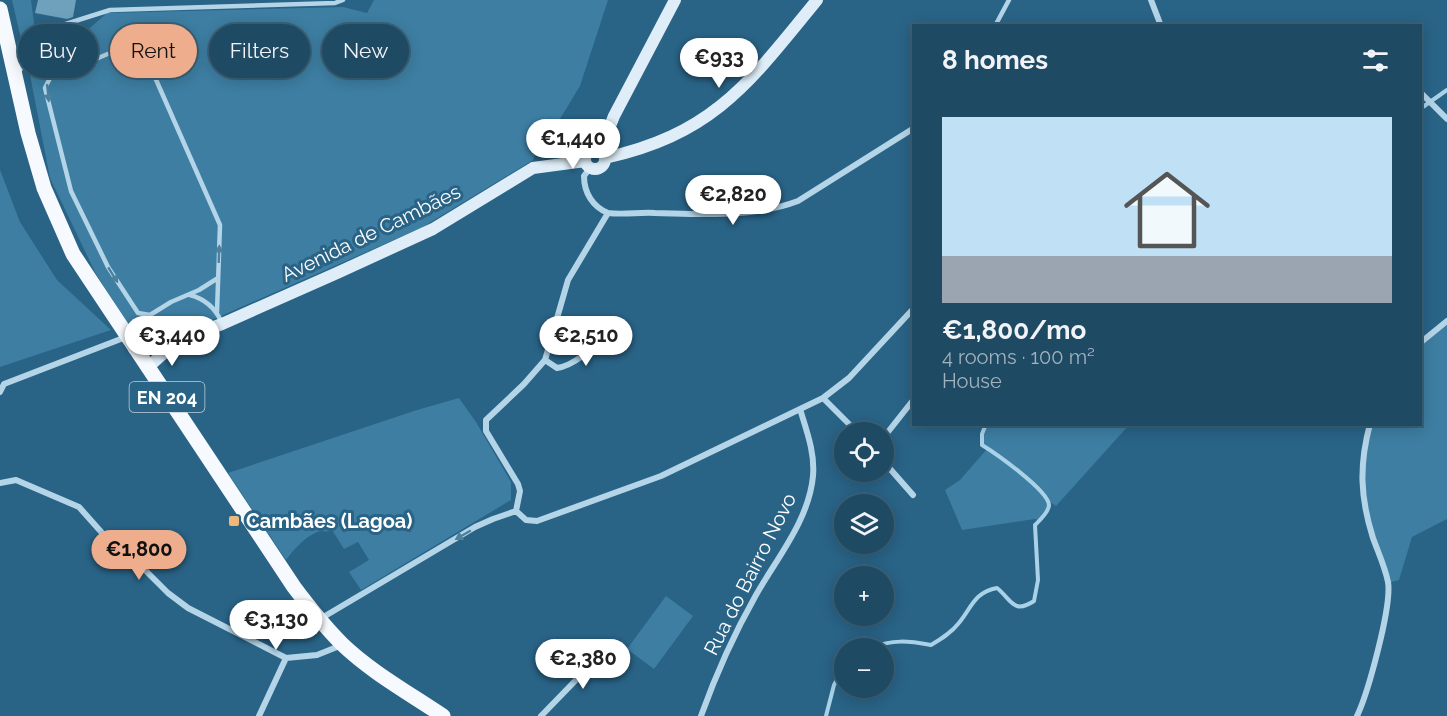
<!DOCTYPE html>
<meta charset="utf-8">
<style>
:root{--surface:#1f4a64;--page:#2c546d;--text:#f1f3f6;--muted:#a1b3bf;--line:#3c6278;--accent:#eead8d}
body{margin:0;font-family:Raleway,sans-serif;background:var(--page);color:var(--text);height:100vh;display:flex;flex-direction:column;font-size:22px;white-space:nowrap}
*{box-sizing:border-box;margin:0}
p{font-size:20px;color:var(--muted)}
.icon{flex:none;width:33px;height:33px;fill:none;stroke:currentColor;stroke-width:2;stroke-linecap:round;stroke-linejoin:round}
.map{position:relative;flex:1;overflow:hidden}
.panel{position:absolute;left:912px;top:24px;width:510px;height:402px;display:flex;flex-direction:column;background:var(--surface);border-radius:0px;box-shadow:0 3px 15px #0003,0 0 0 2px var(--line)}
.panel>*{flex:none}
.guide{position:absolute;left:18px;top:24px;width:570px;height:54px;display:flex;gap:12px}
.fabs{position:absolute;left:834px;top:422px;display:grid;gap:12px}
.fabs a{display:grid;place-items:center;width:60px;height:60px;border-radius:50%;background:var(--surface);box-shadow:0 3px 15px #0003,0 0 0 2px var(--line);font-size:30px}
.price{position:absolute;translate:-50% -51px;padding:0 14px;border-radius:21px;background:#fff;color:#222;font-size:20px;line-height:39px;filter:drop-shadow(0 2px 3px #0008)}
.price::after{content:'';position:absolute;left:50%;top:36px;width:18px;height:14px;margin-left:-9px;background:inherit;clip-path:polygon(0 0,100% 0,50% 100%)}
.price.on{background:var(--accent);color:#111}
ul{padding:0;list-style:none}
li{display:grid;align-content:center;gap:12px;height:318px;padding:0 30px}
li+li{border-top:2px solid var(--line)}
li span{display:grid;place-items:center;height:186px;border-radius:0px;color:#555}
li>.icon{margin-inline-start:auto}
span .icon{width:108px;height:108px;fill:#fffc;stroke-width:1}
li b{font-size:26px}
h2{display:flex;justify-content:space-between;align-items:center;height:72px;padding:0 30px;font-size:26px}
.chip{padding:0 21px;border-radius:27px;background:var(--surface);box-shadow:0 3px 15px #0003,0 0 0 2px var(--line);font-size:21px;line-height:54px}
.chip.on{background:var(--accent);color:#111}
.map>svg:first-child{display:block}
.green{fill:#3d7ea2}
.lines{fill:none;stroke-linecap:round;stroke-linejoin:round}
.stream{stroke:#a9d2e8;stroke-width:4}
.building{fill:#70a1bc}
.lane{stroke:#b4d5e8;stroke-width:4.5}
.street{stroke:#b4d5e8;stroke-width:6}
.secondary{stroke:#deedf7;stroke-width:12}
.primary{stroke:#f6fafe;stroke-width:15}
.oneway{fill:#4c809e}
.poi-dot{fill:#efb87b;stroke:#296386;stroke-width:2}
.labels{text-anchor:middle;dominant-baseline:central;stroke-width:6;stroke-linejoin:round;paint-order:stroke}
.shield{fill:#296386;stroke:#bfd0db;stroke-width:1.5}
.shield-label{font-size:18px;font-weight:bold;fill:#fff}
.street-label{font-size:20px;fill:#fff;stroke:#296386}
.poi-label{font-size:20px;font-weight:bold;fill:#fff;stroke:#296386;text-anchor:start}
</style>
<div class="map">
<svg width="1447" height="716" viewBox="0 0 1447 716">
<rect width="100%" height="100%" fill="#296386"/>
<path class="green" d="M12 0H31L35 31 29 33 31 42 24 52Z
M374 0H608L580 86 546 142 548 143 538 148 533 160 421 228 189 330 159 337 138 331 127 324 95 272 50 178 29 70 40 45 50 37 66 28 76 40 107 13 343 7 367 13Z
M0 170 20 222 57 280 111 330 0 367Z
M1447 321V519L1412 537 1399 580 1388 583 1361 488 1370 425 1420 424 1421 343Z
M459 398 476 422 511 482V500L361 590 349 572 369 560 358 542 344 549 332 530C326 533 324 530 317 532 304 538 294 549 286 560L228 473 417 410Z
M986 425V424L1129 425 1056 506 1047 500 1048 510 1039 520 1035 519 962 530 945 490 960 480 987 449 982 445V434Z
M666 596 693 616 654 669 627 649Z"/>
<g class="lines">
<path class="stream" d="M1420 109 1447 90
M871 648C892 639 909 641 931 645 941 639 951 633 958 624 971 609 974 592 997 588 1011 599 1013 615 1034 601L1038 580 1035 525C1040 520 1049 512 1049 505 1048 490 995 453 982 445V434L986 424
M826 716 834 685 844 667"/>
</g>
<path class="building" d="M38 0H76L73 17 67 19 35 13Z"/>
<g class="lines">
<path class="lane" d="M995 26 1009 0
M19 72 33 48 53 28 110 10 335 3 343 0
M190 295C205 299 215 308 221 321
M217 312 220 225 139 41 50 78 45 88 71 191 108 267 138 313 150 315 171 302 199 290 218 278"/>
<path class="street" d="M1151 0 1161 26
M1420 92 1447 119
M590 168 584 176C584 193 593 207 608 213 624 215 640 212 655 213 703 214 753 218 798 201L914 128
M1420 343 1447 321
M545 360 557 368C577 366 606 336 622 323
M0 392 4 384 126 337
M823 398 857 432
M884 437 914 399
M884 462 913 495
M0 483 16 480 79 507 111 543 142 567 168 593 188 608 286 658
M516 511 526 520 537 521 661 476 823 398 849 378 914 308
M516 511 520 491 518 484 486 431V420L524 384 545 360 568 280 608 213
M320 619 475 527 493 519 516 511
M259 716 286 658 317 655 342 645
M541 716 608 647
M701 716C716 674 734 634 756 595 777 558 809 520 813 476 815 453 807 432 800 409
M1357 716C1368 693 1392 606 1388 582 1385 567 1378 552 1373 538 1360 497 1359 465 1370 424"/>
<path class="secondary" d="M585 159a10 10 0 1 1 20 0a10 10 0 1 1-20 0Z
M600 151 614 116 675 0
M605 158C714 134 750 82 817 0
M134 349 156 341 172 342 222 324 337 273 433 229 533 168 585 161
M147 368 165 352 172 342"/>
<path class="primary" d="M0 9 28 133 44 188 73 254 294 587C309 607 324 626 342 644 371 672 409 693 443 716"/>
</g>
<defs><path id="oneway-solid" d="M-6-.8H1V-3.2L6.5 0L1 3.2V.8H-6Z" transform="scale(1.5)"/></defs>
<g class="oneway">
<use href="#oneway-solid" transform="translate(48 93) rotate(84)"/>
<use href="#oneway-solid" transform="translate(219 254) rotate(-88)"/>
<use href="#oneway-solid" transform="translate(113 275) rotate(58)"/>
<use href="#oneway-solid" transform="translate(463 535) rotate(150)"/>
</g>
<rect class="poi-dot" x="228" y="515" width="12" height="12" rx="3"/>
<g class="labels">
<rect class="shield" x="129.5" y="382" width="75" height="30" rx="4.5"/>
<g class="shield-label">
<text x="167" y="397">EN 204</text>
</g>
<g class="street-label">
<text transform="translate(371 233) rotate(-26)">Avenida de Cambães</text>
<text transform="translate(750 574) rotate(-63)">Rua do Bairro Novo</text>
</g>
<g class="poi-label">
<text x="246" y="521">Cambães (Lagoa)</text>
</g>
</g>
</svg>
<div class="fabs">
<a><svg class="icon" aria-label="locate" viewBox="0 0 24 24"><circle cx="12" cy="12" r="6"/><path d="M12 2v4M12 18v4M2 12h4M18 12h4"/></svg></a>
<a><svg class="icon" aria-label="layers" viewBox="0 0 24 24"><path d="M12 4l9 5-9 5-9-5zM3 14l9 5 9-5"/></svg></a>
<a>+</a>
<a>−</a>
</div>
<b class="price" style="left:719px;top:89px">€933</b>
<b class="price" style="left:573px;top:170px">€1,440</b>
<b class="price" style="left:733px;top:226px">€2,820</b>
<b class="price" style="left:172px;top:367px">€3,440</b>
<b class="price" style="left:586px;top:367px">€2,510</b>
<b class="price on" style="left:139px;top:581px">€1,800</b>
<b class="price" style="left:276px;top:651px">€3,130</b>
<b class="price" style="left:583px;top:690px">€2,380</b>
<div class="guide">
<a class="chip">Buy</a>
<a class="chip on">Rent</a>
<a class="chip">Filters</a>
<a class="chip">New</a>
</div>
<section class="panel">
<h2>8 homes<svg class="icon" aria-label="filters" viewBox="0 0 24 24"><path d="M4 7h16M4 17h16"/><circle cx="9" cy="7" r="2"/><circle cx="15" cy="17" r="2"/></svg></h2>
<ul>
<li><span style="background:linear-gradient(#bfe0f5 75%,#9aa5b1 0)"><svg class="icon" aria-label="home" viewBox="0 0 24 24"><path d="M3 11l9-7 9 7M6 9v11h12V9"/></svg></span><div><b>€1,800/mo</b><p>4 rooms · 100 m²</p><p>House</p></div></li>
</ul>
</section>
</div>
